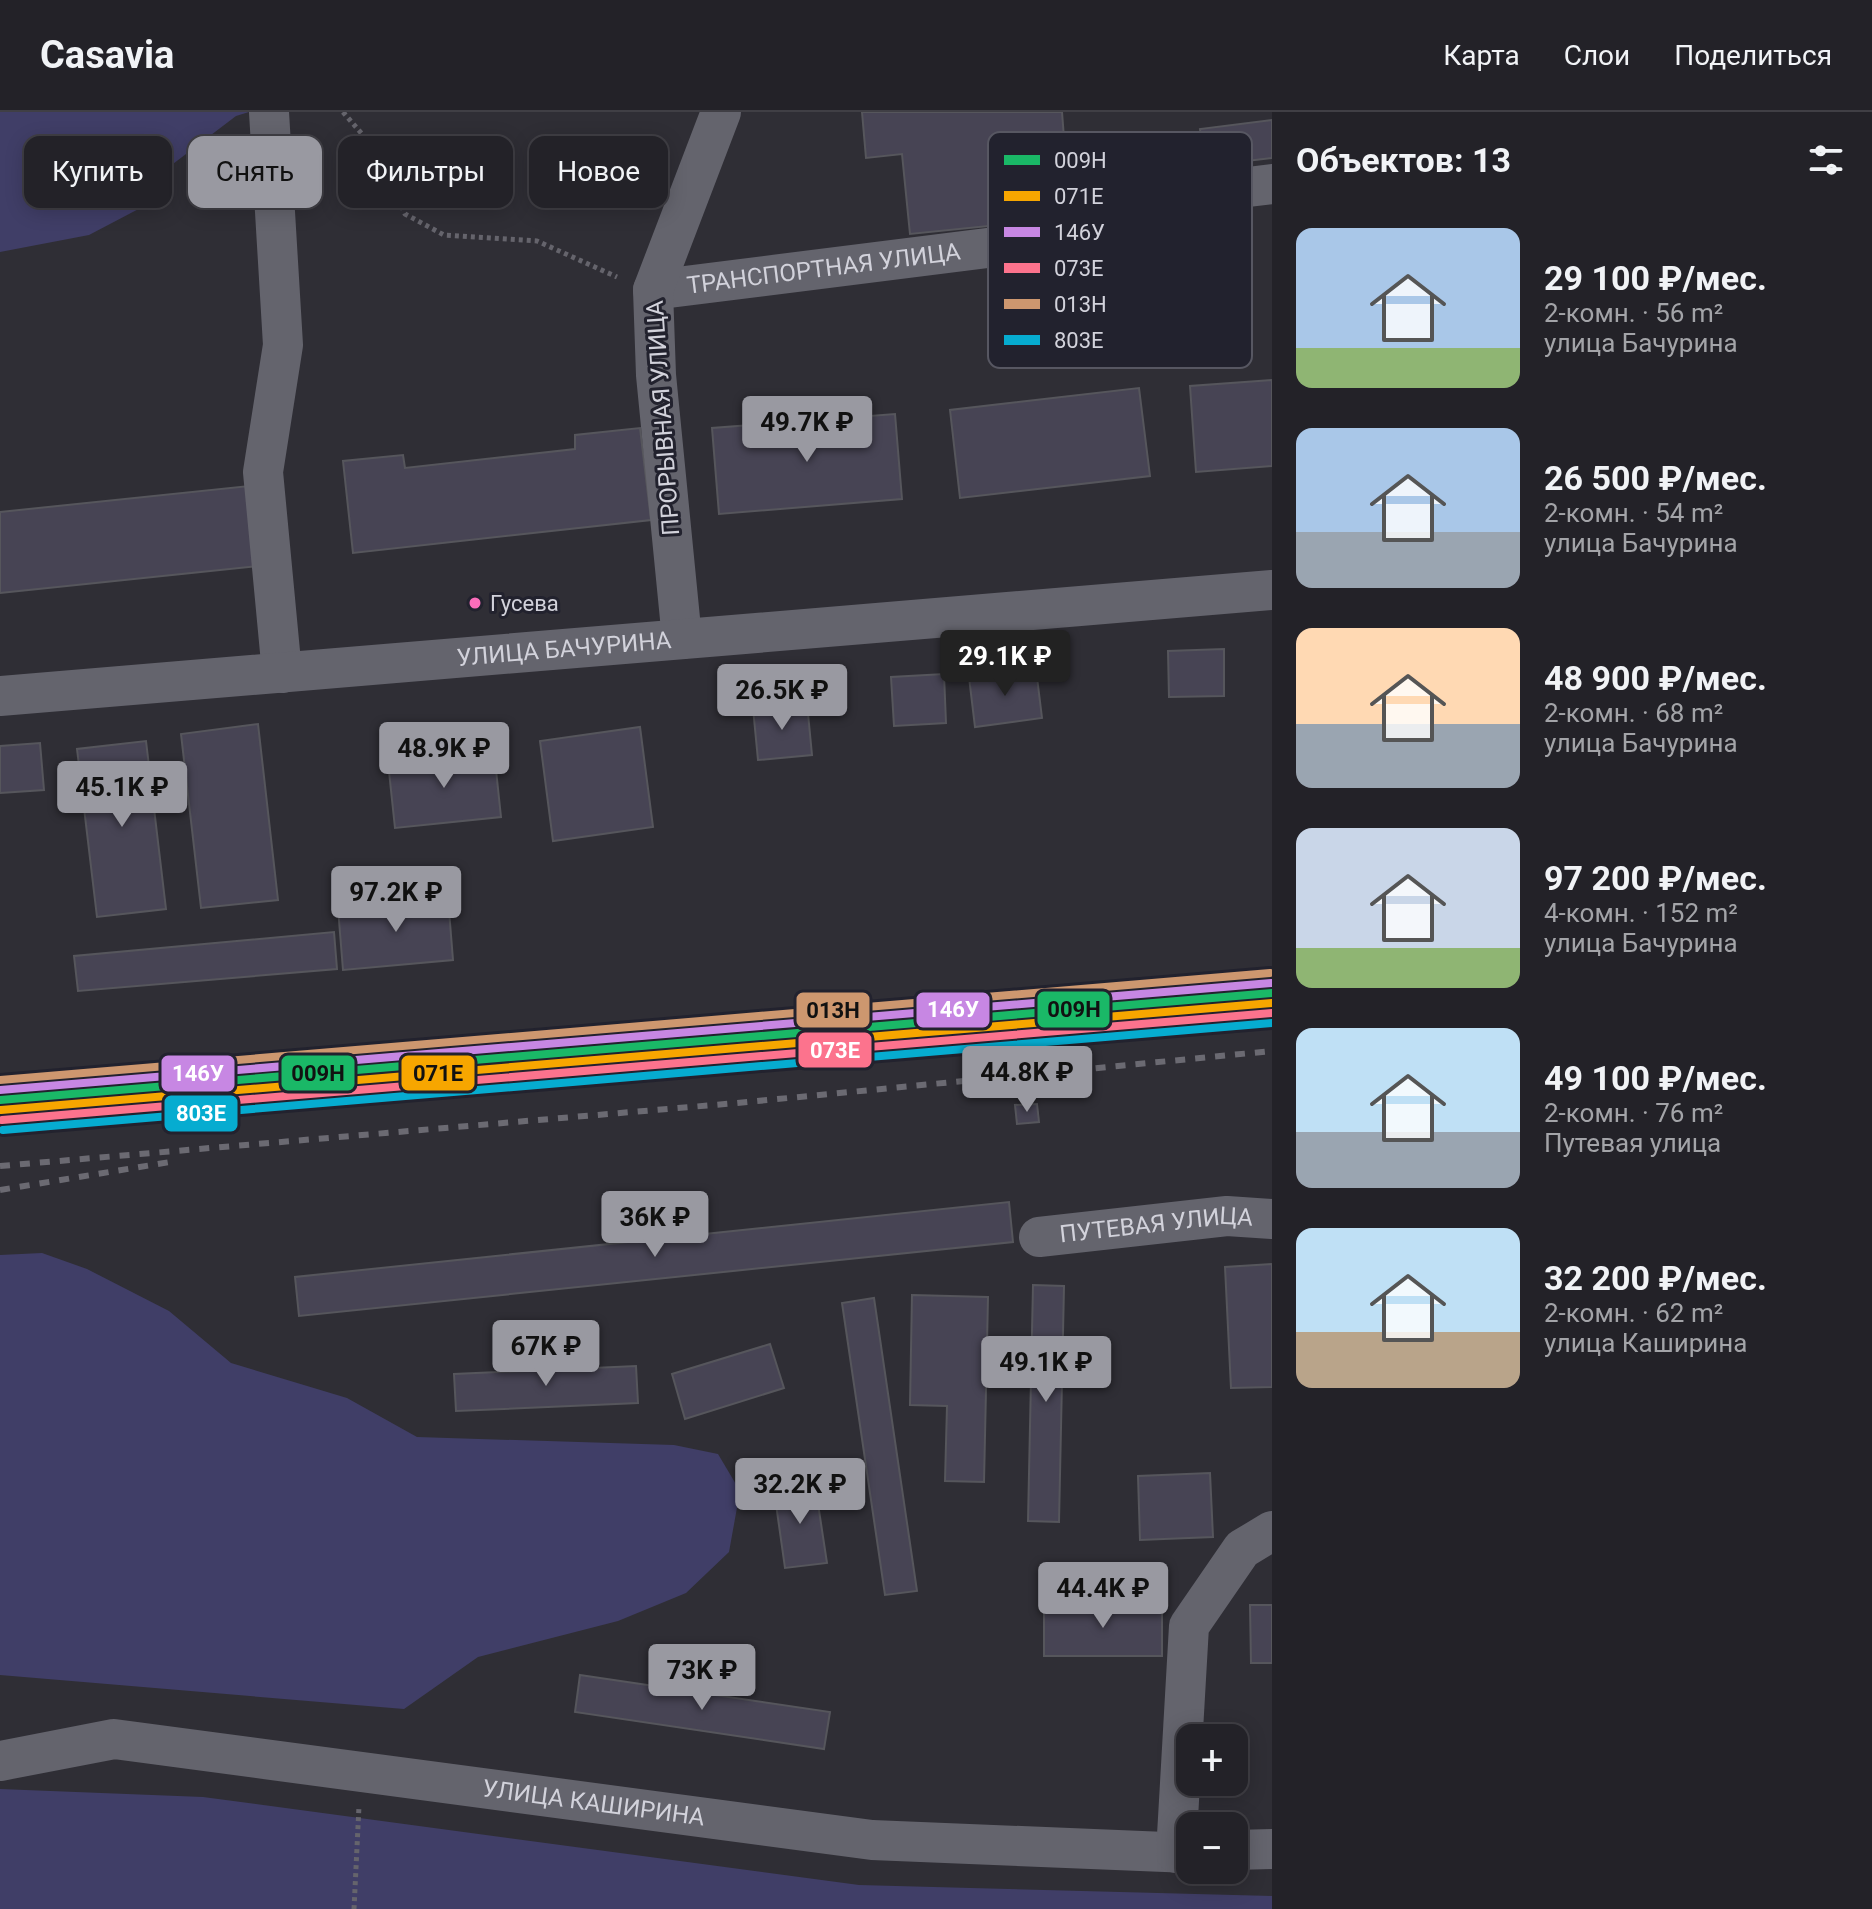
<!DOCTYPE html>
<html lang="ru">
<meta charset="utf-8">
<style>
:root{--surface:#232228;--page:#2f2f34;--text:#f1f3f6;--muted:#a3a4a8;--line:#403f45;--accent:#9999a1}
body{margin:0;font-family:Roboto,sans-serif;background:var(--page);color:var(--text);height:100vh;display:flex;flex-direction:column;font-size:30px;white-space:nowrap}
*{box-sizing:border-box;margin:0}
p{font-size:26px;color:var(--muted)}
.icon{flex:none;width:44px;height:44px;fill:none;stroke:currentColor;stroke-width:2;stroke-linecap:round;stroke-linejoin:round}
.map{position:relative;flex:1;overflow:hidden}
.details{display:flex;flex-direction:column;background:var(--surface);width:600px}
.details>*{flex:none}
.guide{position:absolute;left:24px;top:24px;width:760px;height:72px;display:flex;gap:16px}
.controls{position:absolute;left:1176px;top:1612px;display:grid;gap:16px}
.controls a{display:grid;place-items:center;width:72px;height:72px;border-radius:16px;background:var(--surface);box-shadow:0 4px 20px #0003,0 0 0 2px var(--line);font-size:40px}
.price{position:absolute;translate:-50% -68px;padding:0 18px;border-radius:8px;background:var(--accent);color:#111;font-size:26px;line-height:52px;filter:drop-shadow(0 2px 4px #0008)}
.price::after{content:'';position:absolute;left:50%;top:48px;width:24px;height:18px;margin-left:-12px;background:inherit;clip-path:polygon(0 0,100% 0,50% 100%)}
.price.on{background:#222;color:#fff}
ul{padding:0;list-style:none}
li{display:flex;align-items:center;gap:24px;height:200px;padding:0 24px}
li span{display:grid;place-items:center;flex:none;width:224px;height:160px;border-radius:16px;color:#555}
li>.icon{margin-inline-start:auto}
span .icon{width:96px;height:96px;fill:#fffc;stroke-width:1}
li b{font-size:34px}
h2{display:flex;justify-content:space-between;align-items:center;height:96px;padding:0 24px;font-size:34px}
.tag{padding:0 28px;border-radius:16px;background:var(--surface);box-shadow:0 4px 20px #0003,0 0 0 2px var(--line);font-size:28px;line-height:72px}
.tag.on{background:var(--accent);color:#111}
header{display:flex;align-items:center;gap:48px;box-sizing:border-box;height:112px;padding:0 40px;background:var(--surface);border-bottom:2px solid var(--line)}
header strong{font-size:38px}
nav{display:flex;gap:44px;margin-inline-start:auto;font-size:28px}
main{display:flex;flex:1;min-height:0}
.map>svg:first-child{display:block}
.green{fill:#403e67}
.building{fill:#474454;stroke:#56565c;stroke-width:2}
.lines{fill:none;stroke-linecap:round;stroke-linejoin:round}
.path{stroke:#65646c;stroke-width:5;stroke-dasharray:4 4;stroke-linecap:butt}
.minor{stroke:#64646d;stroke-width:40}
.rail{stroke:#6b6a72;stroke-width:6;stroke-dasharray:10 10;stroke-linecap:butt}
.rail-1-casing{stroke:#22222e;stroke-width:14}
.rail-2-casing{stroke:#22222e;stroke-width:14}
.rail-3-casing{stroke:#22222e;stroke-width:14}
.rail-4-casing{stroke:#22222e;stroke-width:14}
.rail-5-casing{stroke:#22222e;stroke-width:14}
.rail-6-casing{stroke:#22222e;stroke-width:14}
.rail-1{stroke:#1ab867;stroke-width:8}
.rail-2{stroke:#f7a600;stroke-width:8}
.rail-3{stroke:#c787e3;stroke-width:8}
.rail-4{stroke:#fc738d;stroke-width:8}
.rail-5{stroke:#cd976f;stroke-width:8}
.rail-6{stroke:#06acd0;stroke-width:8}
.bus-dot{fill:#fb6dba;stroke:#22222e;stroke-width:3}
.labels{text-anchor:middle;dominant-baseline:central;stroke-width:6;stroke-linejoin:round;paint-order:stroke}
.bus-label{font-size:22px;fill:#d2d2db;stroke:#22222e;text-anchor:start}
.street-label{font-size:24px;fill:#d2d2db;stroke:#22222e}
.key{fill:#22222e;stroke:#575762;stroke-width:2}
.key-label{font-size:22px;fill:#d2d2db}
.line-badge{stroke:#22222e;stroke-width:3}
.badge-label{font-size:22px;text-anchor:middle;font-weight:bold;fill:#fff}
.pale-badge-label{font-size:22px;text-anchor:middle;font-weight:bold;fill:#111}
</style>
<header>
<strong>Casavia</strong>
<nav><a>Карта</a><a>Слои</a><a>Поделиться</a></nav>
</header>
<main>
<div class="map">
<svg width="1272" height="1797" viewBox="0 0 1272 1797">
<rect width="100%" height="100%" fill="#2f2e35"/>
<path class="green" d="M0 0H249L236 4 165 58 150 91 89 123 0 140Z
M42 1141 87 1157 169 1199 231 1251 347 1286 417 1325 674 1333 718 1342 740 1379 729 1440 686 1481 618 1509 478 1545 404 1597 0 1563V1143Z
M0 1677 203 1685 859 1773 1272 1784V1797H0Z"/>
<path class="building" d="M862 0H1062L1064 26 1038 29 1046 108 910 122 902 42 866 46Z
M1272 8V46L1204 54 1200 17Z
M1272 268V354L1196 360 1190 274Z
M1139 276 1150 364 960 386 950 298Z
M895 302 902 387 719 402 712 316Z
M640 316 651 408 353 441 343 349 403 343 405 356 575 337V323Z
M249 374 258 454 0 481V400Z
M1224 537V584L1169 585 1168 539Z
M1036 557 1042 606 975 615 969 565Z
M944 562 946 611 894 614 891 565Z
M807 591 812 643 758 648 753 596Z
M258 612 278 788 201 796 181 622Z
M640 615 653 715 553 729 540 629Z
M146 629 166 797 97 805 77 637Z
M40 631 44 678 0 681V634Z
M494 639 501 705 395 716 388 650Z
M448 786 453 848 343 858 338 796Z
M334 820 337 857 78 879 74 844Z
M1037 992 1039 1010 1017 1012 1015 993Z
M1009 1090 1013 1130 299 1204 295 1165Z
M1272 1152V1275L1231 1276 1225 1155Z
M1033 1173 1064 1174 1059 1410 1028 1409Z
M912 1183 988 1185 984 1370 945 1369 947 1294 910 1293Z
M874 1186 917 1479 885 1483 842 1191Z
M770 1232 784 1276 685 1307 672 1262Z
M636 1254 638 1291 456 1299 454 1262Z
M1210 1361 1213 1425 1140 1428 1138 1364Z
M815 1372 827 1451 785 1456 774 1378Z
M1044 1491H1162V1544H1044Z
M1250 1493H1272V1551H1251Z
M580 1563 830 1600 824 1637 575 1600Z"/>
<g class="lines">
<path class="path" d="M343 0 380 43 405 102 444 123 537 129 617 165
M354 1797 359 1694"/>
<g class="minor">
<path d="M269 0 283 233 263 360 282 561"/>
<path id="s1" d="M653 178 1099 122 1215 79 1272 72"/>
<path d="M682 527 656 263 653 178 721 0"/>
<path id="s2" d="M0 584 1272 478"/>
<path id="s3" d="M1039 1125 1227 1104 1272 1107"/>
<path id="s4" d="M0 1649 114 1627 872 1728 1190 1741"/>
<path d="M1234 1738 1272 1737"/>
<path d="M1176 1741 1189 1514 1242 1437 1272 1419"/>
</g>
<path class="rail" d="M0 1054 737 991 1272 939
M0 1078 170 1050"/>
<defs>
<path id="rail-1" d="M0 988 1272 881"/>
<path id="rail-2" d="M1 998 1272 891"/>
<path id="rail-3" d="M0 978 1271 871"/>
<path id="rail-4" d="M2 1008 1272 901"/>
<path id="rail-5" d="M0 968 1270 861"/>
<path id="rail-6" d="M3 1018 1272 911"/>
</defs>
<use href="#rail-1" class="rail-1-casing"/>
<use href="#rail-2" class="rail-2-casing"/>
<use href="#rail-3" class="rail-3-casing"/>
<use href="#rail-4" class="rail-4-casing"/>
<use href="#rail-5" class="rail-5-casing"/>
<use href="#rail-6" class="rail-6-casing"/>
<use href="#rail-1" class="rail-1"/>
<use href="#rail-2" class="rail-2"/>
<use href="#rail-3" class="rail-3"/>
<use href="#rail-4" class="rail-4"/>
<use href="#rail-5" class="rail-5"/>
<use href="#rail-6" class="rail-6"/>
</g>
<circle class="bus-dot" cx="475" cy="491" r="7"/>
<g class="labels">
<g class="bus-label">
<text x="490" y="491">Гусева</text>
</g>
<g class="street-label">
<text stroke="none"><textPath href="#s1" startOffset="172">ТРАНСПОРТНАЯ УЛИЦА</textPath></text>
<text transform="translate(663 306) rotate(-94)">ПРОРЫВНАЯ УЛИЦА</text>
<text stroke="none"><textPath href="#s2" startOffset="566">УЛИЦА БАЧУРИНА</textPath></text>
<text stroke="none"><textPath href="#s3" startOffset="118">ПУТЕВАЯ УЛИЦА</textPath></text>
<text stroke="none"><textPath href="#s4" startOffset="600">УЛИЦА КАШИРИНА</textPath></text>
</g>
</g>
<rect x="988" y="20" width="264" height="236" rx="12" class="key"/>
<rect x="1004" y="43" width="36" height="10" fill="#1ab867"/>
<rect x="1004" y="79" width="36" height="10" fill="#f7a600"/>
<rect x="1004" y="115" width="36" height="10" fill="#c787e3"/>
<rect x="1004" y="151" width="36" height="10" fill="#fc738d"/>
<rect x="1004" y="187" width="36" height="10" fill="#cd976f"/>
<rect x="1004" y="223" width="36" height="10" fill="#06acd0"/>
<g class="key-label">
<text x="1054" y="56">009Н</text>
<text x="1054" y="92">071Е</text>
<text x="1054" y="128">146У</text>
<text x="1054" y="164">073Е</text>
<text x="1054" y="200">013Н</text>
<text x="1054" y="236">803Е</text>
</g>
<g class="line-badge">
<rect x="1036" y="878" width="75" height="39" rx="8" fill="#1ab867"/>
<rect x="915" y="879" width="76" height="38" rx="8" fill="#c787e3"/>
<rect x="795" y="879" width="76" height="38" rx="8" fill="#cd976f"/>
<rect x="797" y="919" width="76" height="38" rx="8" fill="#fc738d"/>
<rect x="400" y="942" width="76" height="38" rx="8" fill="#f7a600"/>
<rect x="280" y="942" width="76" height="38" rx="8" fill="#1ab867"/>
<rect x="160" y="942" width="76" height="39" rx="8" fill="#c787e3"/>
<rect x="163" y="982" width="76" height="39" rx="8" fill="#06acd0"/>
</g>
<g class="badge-label">
<text x="953" y="905">146У</text>
<text x="835" y="946">073Е</text>
<text x="198" y="969">146У</text>
<text x="201" y="1009">803Е</text>
</g>
<g class="pale-badge-label">
<text x="1074" y="905">009Н</text>
<text x="833" y="906">013Н</text>
<text x="438" y="969">071Е</text>
<text x="318" y="969">009Н</text>
</g>
</svg>
<div class="controls">
<a>+</a>
<a>−</a>
</div>
<b class="price" style="left:807px;top:352px">49.7K ₽</b>
<b class="price on" style="left:1005px;top:586px">29.1K ₽</b>
<b class="price" style="left:782px;top:620px">26.5K ₽</b>
<b class="price" style="left:444px;top:678px">48.9K ₽</b>
<b class="price" style="left:122px;top:717px">45.1K ₽</b>
<b class="price" style="left:396px;top:822px">97.2K ₽</b>
<b class="price" style="left:1027px;top:1002px">44.8K ₽</b>
<b class="price" style="left:655px;top:1147px">36K ₽</b>
<b class="price" style="left:546px;top:1276px">67K ₽</b>
<b class="price" style="left:1046px;top:1292px">49.1K ₽</b>
<b class="price" style="left:800px;top:1414px">32.2K ₽</b>
<b class="price" style="left:1103px;top:1518px">44.4K ₽</b>
<b class="price" style="left:702px;top:1600px">73K ₽</b>
<div class="guide">
<a class="tag">Купить</a>
<a class="tag on">Снять</a>
<a class="tag">Фильтры</a>
<a class="tag">Новое</a>
</div>
</div>
<section class="details">
<h2>Объектов: 13<svg class="icon" aria-label="filters" viewBox="0 0 24 24"><path d="M4 7h16M4 17h16"/><circle cx="9" cy="7" r="2"/><circle cx="15" cy="17" r="2"/></svg></h2>
<ul>
<li><span style="background:linear-gradient(#a9c7e8 75%,#8fb573 0)"><svg class="icon" aria-label="home" viewBox="0 0 24 24"><path d="M3 11l9-7 9 7M6 9v11h12V9"/></svg></span><div><b>29 100 ₽/мес.</b><p>2-комн. · 56 m²</p><p>улица Бачурина</p></div></li>
<li><span style="background:linear-gradient(#a9c7e8 65%,#9aa5b1 0)"><svg class="icon" aria-label="home" viewBox="0 0 24 24"><path d="M3 11l9-7 9 7M6 9v11h12V9"/></svg></span><div><b>26 500 ₽/мес.</b><p>2-комн. · 54 m²</p><p>улица Бачурина</p></div></li>
<li><span style="background:linear-gradient(#ffd9b3 60%,#9aa5b1 0)"><svg class="icon" aria-label="home" viewBox="0 0 24 24"><path d="M3 11l9-7 9 7M6 9v11h12V9"/></svg></span><div><b>48 900 ₽/мес.</b><p>2-комн. · 68 m²</p><p>улица Бачурина</p></div></li>
<li><span style="background:linear-gradient(#c9d6e8 75%,#8fb573 0)"><svg class="icon" aria-label="home" viewBox="0 0 24 24"><path d="M3 11l9-7 9 7M6 9v11h12V9"/></svg></span><div><b>97 200 ₽/мес.</b><p>4-комн. · 152 m²</p><p>улица Бачурина</p></div></li>
<li><span style="background:linear-gradient(#bfe0f5 65%,#9aa5b1 0)"><svg class="icon" aria-label="home" viewBox="0 0 24 24"><path d="M3 11l9-7 9 7M6 9v11h12V9"/></svg></span><div><b>49 100 ₽/мес.</b><p>2-комн. · 76 m²</p><p>Путевая улица</p></div></li>
<li><span style="background:linear-gradient(#bfe0f5 65%,#b9a48a 0)"><svg class="icon" aria-label="home" viewBox="0 0 24 24"><path d="M3 11l9-7 9 7M6 9v11h12V9"/></svg></span><div><b>32 200 ₽/мес.</b><p>2-комн. · 62 m²</p><p>улица Каширина</p></div></li>
</ul>
</section>
</main>
